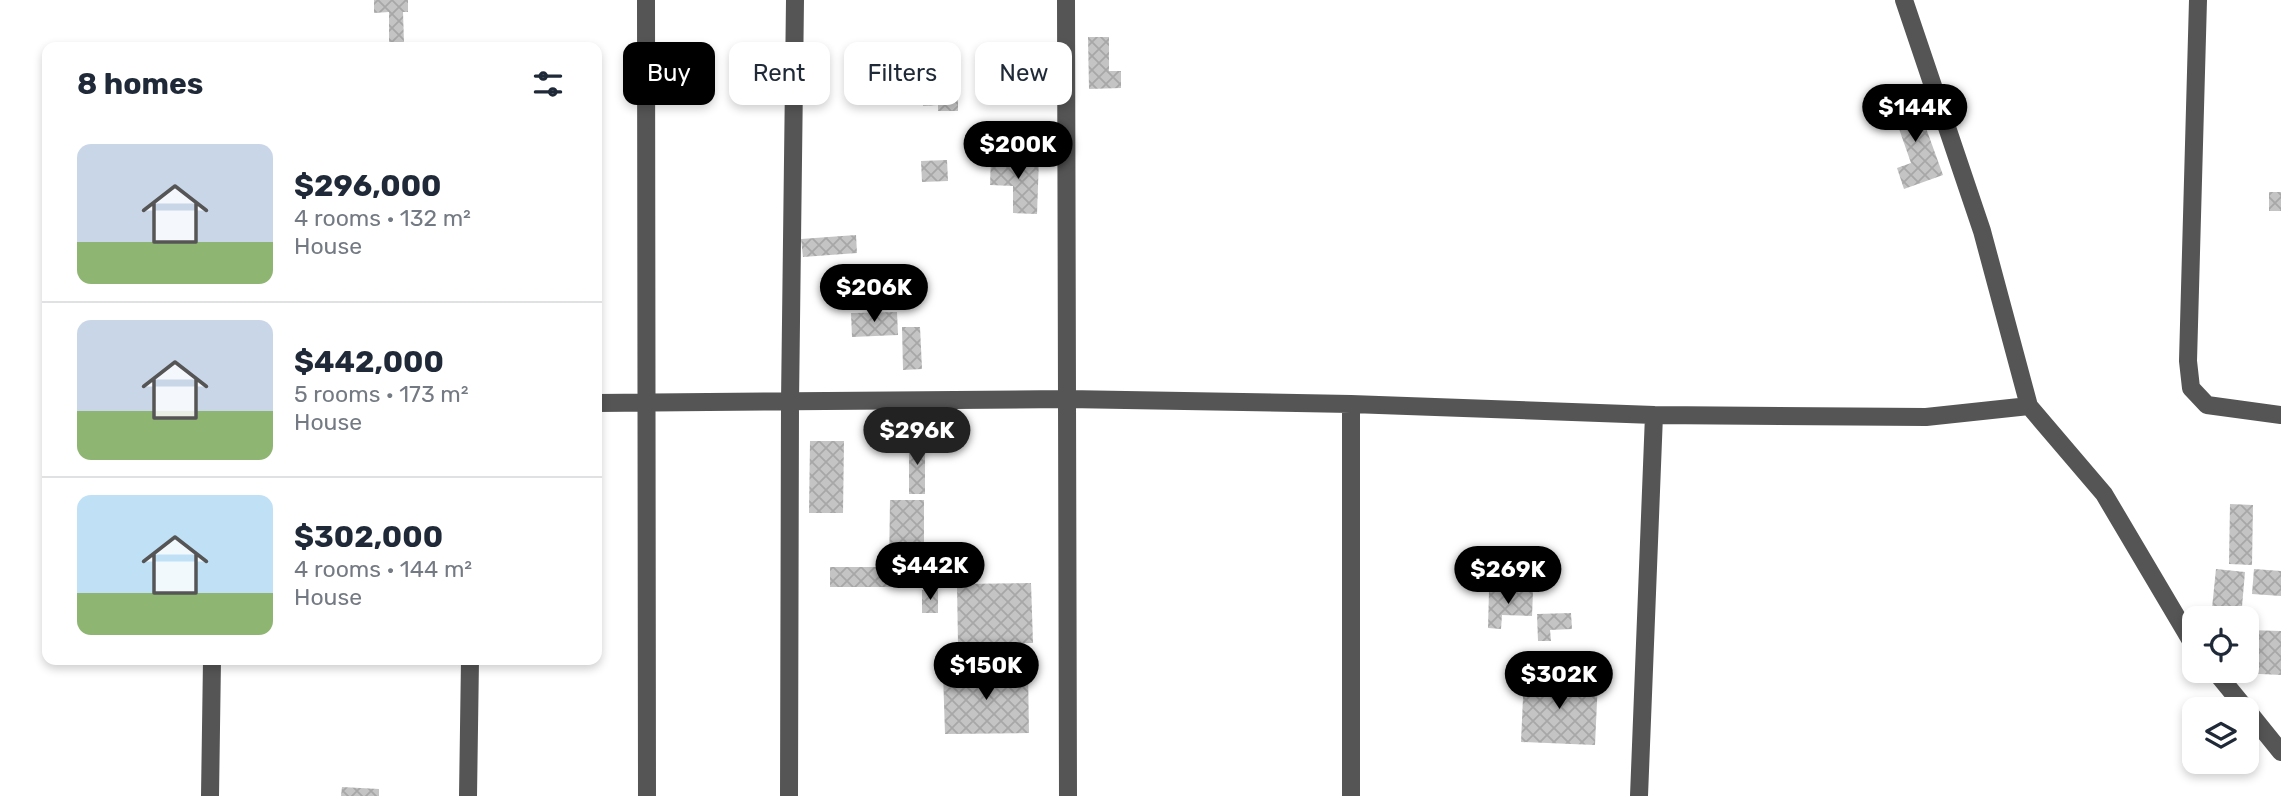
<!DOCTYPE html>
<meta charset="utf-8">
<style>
:root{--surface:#fff;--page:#f2f2f3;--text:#1f2937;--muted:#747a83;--line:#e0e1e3;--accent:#000}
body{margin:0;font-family:Rubik,sans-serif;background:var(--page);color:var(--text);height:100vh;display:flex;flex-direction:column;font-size:26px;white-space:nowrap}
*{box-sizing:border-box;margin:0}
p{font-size:23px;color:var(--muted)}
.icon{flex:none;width:38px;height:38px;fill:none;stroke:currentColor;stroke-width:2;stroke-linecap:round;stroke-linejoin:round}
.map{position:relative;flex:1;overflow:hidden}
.drawer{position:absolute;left:42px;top:42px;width:560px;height:623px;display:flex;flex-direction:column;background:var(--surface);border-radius:14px;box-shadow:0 4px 10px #0003}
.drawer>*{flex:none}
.top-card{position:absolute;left:623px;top:42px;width:665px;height:63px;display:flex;gap:14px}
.controls{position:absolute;left:2182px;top:606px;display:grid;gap:14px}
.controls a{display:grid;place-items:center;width:77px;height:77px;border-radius:14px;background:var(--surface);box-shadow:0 4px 10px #0003;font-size:35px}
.price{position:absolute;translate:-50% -60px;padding:0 16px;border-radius:24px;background:var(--accent);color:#fff;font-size:23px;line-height:46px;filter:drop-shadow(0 2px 4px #0008)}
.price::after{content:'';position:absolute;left:50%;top:42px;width:21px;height:16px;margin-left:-10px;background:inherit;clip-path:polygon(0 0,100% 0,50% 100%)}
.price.current{background:#222;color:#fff}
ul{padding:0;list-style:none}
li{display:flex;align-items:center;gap:21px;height:175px;padding:0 35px}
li+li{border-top:2px solid var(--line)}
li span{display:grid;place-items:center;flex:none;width:196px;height:140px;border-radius:14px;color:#555}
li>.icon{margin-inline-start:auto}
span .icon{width:84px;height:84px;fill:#fffc;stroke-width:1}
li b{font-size:30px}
h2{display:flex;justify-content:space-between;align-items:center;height:84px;padding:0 35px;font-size:30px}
.chip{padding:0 24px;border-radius:14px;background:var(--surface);box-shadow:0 4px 10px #0003;font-size:24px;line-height:63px}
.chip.current{background:var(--accent);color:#fff}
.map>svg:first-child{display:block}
.building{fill:url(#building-cross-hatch)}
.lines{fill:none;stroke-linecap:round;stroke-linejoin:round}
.minor{stroke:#555;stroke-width:18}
</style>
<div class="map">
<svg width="2281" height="796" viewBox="0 0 2281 796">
<defs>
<pattern id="building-cross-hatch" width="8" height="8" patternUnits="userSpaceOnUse" patternTransform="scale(1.75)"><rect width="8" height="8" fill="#c4c4c4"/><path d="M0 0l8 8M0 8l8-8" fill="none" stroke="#a7a7a7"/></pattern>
</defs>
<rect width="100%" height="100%" fill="#fff"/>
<path class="building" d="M374 0H408V12H403L404 43H389V12L374 13Z
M1088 37H1109V71H1121V88L1089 89Z
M924 87 958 88V111H938V105L923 106Z
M1914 95 1943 175 1904 189 1897 168 1911 163 1890 103Z
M991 157 1039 158 1037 214 1013 213V186L990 185Z
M947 160 948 181 922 182 921 161Z
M2269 192H2281V211H2269Z
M856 235 857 253 803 257 801 239Z
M897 312 898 335 852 337 851 313Z
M902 327H920L922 369 903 370Z
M925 439V494H909V440Z
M810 441H844L843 513H809Z
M890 500H924V587H830V567H889Z
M2230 504 2253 505 2252 565 2229 564Z
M2216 569 2245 572 2241 618H2211Z
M2254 569 2281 571V596L2252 594Z
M1031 583 1033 643 958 644 957 584Z
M922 590H938V613H922Z
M1489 591 1533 592 1532 616 1502 615 1501 629 1488 628Z
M1571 613 1572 629 1550 630 1551 641H1538L1537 614Z
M2247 630 2281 631V675L2240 673V670H2247Z
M1028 670 1029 733 945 734 943 672Z
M1524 676 1598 680 1595 745 1521 742Z
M342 787 379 789V796H341Z"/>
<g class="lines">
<path class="minor" d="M646 0 647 796
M1066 0 1068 796
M1904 0 1982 231 2029 406 2104 494 2194 646
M2198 0 2188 361 2191 388 2207 405 2281 415
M597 403 1067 399 1351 404 1654 415 1926 417 2029 406
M1351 404V796
M2214 670 2246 709
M2247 710 2281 752
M210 796 212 660
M468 796 470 660
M789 796 790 402 795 0
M1639 796 1654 415"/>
</g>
</svg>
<div class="controls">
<a><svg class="icon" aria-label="locate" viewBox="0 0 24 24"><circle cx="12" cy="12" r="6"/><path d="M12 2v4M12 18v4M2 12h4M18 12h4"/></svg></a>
<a><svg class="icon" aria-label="layers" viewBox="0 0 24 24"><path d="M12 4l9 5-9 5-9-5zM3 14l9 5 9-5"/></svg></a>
</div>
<b class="price" style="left:1915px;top:144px">$144K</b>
<b class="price" style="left:1018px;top:181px">$200K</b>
<b class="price" style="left:874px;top:324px">$206K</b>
<b class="price current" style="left:917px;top:467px">$296K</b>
<b class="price" style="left:930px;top:602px">$442K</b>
<b class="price" style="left:1508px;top:606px">$269K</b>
<b class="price" style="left:986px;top:702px">$150K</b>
<b class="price" style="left:1559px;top:711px">$302K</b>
<div class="top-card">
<a class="chip current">Buy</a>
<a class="chip">Rent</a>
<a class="chip">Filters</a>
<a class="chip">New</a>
</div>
<section class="drawer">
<h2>8 homes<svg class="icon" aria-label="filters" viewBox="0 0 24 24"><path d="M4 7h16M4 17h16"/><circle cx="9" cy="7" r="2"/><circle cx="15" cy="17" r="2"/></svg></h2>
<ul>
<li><span style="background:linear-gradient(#c9d6e8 70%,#8fb573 0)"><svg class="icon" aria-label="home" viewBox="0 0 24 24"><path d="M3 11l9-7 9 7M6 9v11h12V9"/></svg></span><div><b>$296,000</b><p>4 rooms · 132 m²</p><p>House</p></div></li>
<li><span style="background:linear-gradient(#c9d6e8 65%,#8fb573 0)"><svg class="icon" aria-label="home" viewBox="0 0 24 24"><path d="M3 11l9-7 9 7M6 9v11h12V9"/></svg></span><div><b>$442,000</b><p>5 rooms · 173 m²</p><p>House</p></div></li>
<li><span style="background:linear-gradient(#bfe0f5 70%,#8fb573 0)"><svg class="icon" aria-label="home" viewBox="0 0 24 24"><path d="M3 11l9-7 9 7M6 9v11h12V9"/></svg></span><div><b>$302,000</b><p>4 rooms · 144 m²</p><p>House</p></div></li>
</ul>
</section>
</div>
